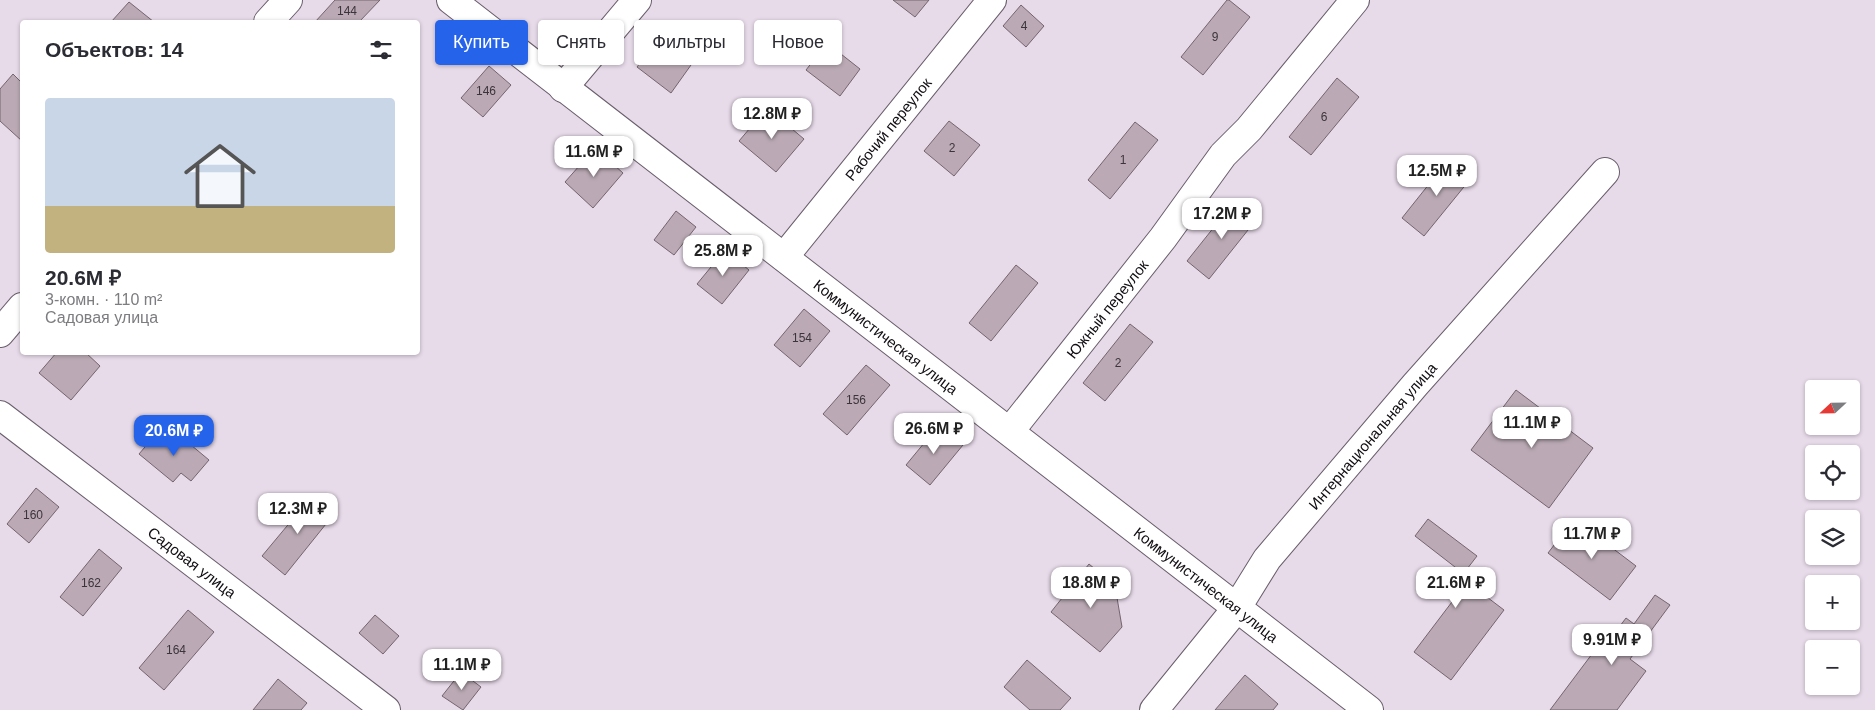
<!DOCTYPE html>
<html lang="ru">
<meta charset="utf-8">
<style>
:root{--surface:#fff;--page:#f7f7f7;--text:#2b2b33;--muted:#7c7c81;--line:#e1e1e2;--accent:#2563eb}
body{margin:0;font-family:Arial,sans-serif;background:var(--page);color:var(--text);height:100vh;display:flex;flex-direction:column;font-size:19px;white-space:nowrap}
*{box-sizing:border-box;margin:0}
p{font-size:16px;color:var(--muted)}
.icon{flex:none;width:28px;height:28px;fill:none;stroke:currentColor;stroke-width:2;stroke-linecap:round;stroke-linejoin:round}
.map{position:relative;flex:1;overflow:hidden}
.side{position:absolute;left:20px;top:20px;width:400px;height:335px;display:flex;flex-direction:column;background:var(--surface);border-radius:5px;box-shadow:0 1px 4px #0004}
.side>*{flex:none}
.guide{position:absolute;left:435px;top:20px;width:475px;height:45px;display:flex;gap:10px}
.needle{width:32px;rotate:248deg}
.controls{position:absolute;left:1805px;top:380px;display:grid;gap:10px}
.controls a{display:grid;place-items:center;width:55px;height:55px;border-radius:5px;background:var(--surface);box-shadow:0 1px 4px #0004;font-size:25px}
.price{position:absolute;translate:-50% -42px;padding:0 11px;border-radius:10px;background:#fff;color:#222;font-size:16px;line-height:32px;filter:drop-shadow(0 1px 2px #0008)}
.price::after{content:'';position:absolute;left:50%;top:30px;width:15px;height:11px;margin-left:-8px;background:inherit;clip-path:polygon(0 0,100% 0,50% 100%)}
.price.active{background:var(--accent);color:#fff}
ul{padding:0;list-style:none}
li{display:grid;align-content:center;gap:10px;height:265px;padding:0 25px}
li+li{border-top:1px solid var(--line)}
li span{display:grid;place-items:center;height:155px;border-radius:5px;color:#555}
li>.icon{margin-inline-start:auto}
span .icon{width:90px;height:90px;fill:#fffc;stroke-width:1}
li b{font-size:21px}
h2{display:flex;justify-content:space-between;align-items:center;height:60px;padding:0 25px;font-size:21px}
.chip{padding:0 18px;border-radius:5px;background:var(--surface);box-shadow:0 1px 4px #0004;font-size:18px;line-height:45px}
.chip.active{background:var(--accent);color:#fff}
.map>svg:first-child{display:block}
.building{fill:#bbaab5;stroke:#74646e}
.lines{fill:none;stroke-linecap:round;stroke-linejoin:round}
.minor-casing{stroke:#695e6c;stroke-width:30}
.tertiary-casing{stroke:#695e6c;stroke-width:30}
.minor{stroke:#fff;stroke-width:28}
.tertiary{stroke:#fff;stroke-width:28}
.labels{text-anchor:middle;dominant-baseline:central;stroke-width:4.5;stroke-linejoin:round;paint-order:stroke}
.number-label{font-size:12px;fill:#3c343b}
.street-label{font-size:15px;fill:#110d12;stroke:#e7dae9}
</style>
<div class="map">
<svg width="1875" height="710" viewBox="0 0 1875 710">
<rect width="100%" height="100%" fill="#e7dae9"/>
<path class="building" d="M335 0H380L359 22H315Z
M893 0H929L915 17Z
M1227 0H1229L1250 17 1203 75 1181 57Z
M129 2 154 22H111Z
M1021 5 1044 26 1026 47 1003 26Z
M658 40 691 65 671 93 637 67Z
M827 43 860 69 840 96 806 70Z
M489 66 511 85 483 117 461 98Z
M13 74 22 83V141L0 121V89Z
M1337 78 1359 97 1311 155 1289 137Z
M767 108 804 139 776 172 739 141Z
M949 121 980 145 954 176 924 151Z
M1135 122 1158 140 1110 199 1088 180Z
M595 148 623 173 593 208 565 182Z
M1449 159 1472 177 1424 236 1402 218Z
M1234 202 1256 220 1209 279 1187 261Z
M676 211 696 227 674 255 654 240Z
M725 250 749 270 722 304 697 284Z
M1016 265 1038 283 991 341 969 323Z
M804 309 830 331 800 367 774 345Z
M1130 324 1153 342 1105 401 1083 383Z
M57 352H85L100 366 71 400 39 373Z
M866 365 890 385 847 435 823 414Z
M1516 390 1593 448 1549 508 1471 450Z
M939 425 963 445 930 485 906 465Z
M173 430 209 460 191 481 181 473 173 482 139 454 156 434 165 441Z
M36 488 59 507 29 543 7 524Z
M312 496 334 514 285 575 262 556Z
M1428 519 1477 556 1467 569 1481 579 1475 588 1504 610 1451 680 1414 652 1461 590 1455 586 1464 574 1415 536Z
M1574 519 1636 566 1610 600 1548 553Z
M99 549 122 568 83 616 60 597Z
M1089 564 1115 586 1122 627 1100 652 1051 612Z
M1655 595 1670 605 1630 659 1646 671 1617 710H1550L1604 638 1608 642 1626 618 1634 624Z
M188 610 214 632 164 690 139 668Z
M375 615 399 636 383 654 359 633Z
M1027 660 1071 698 1060 710H1030L1004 687Z
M461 672 481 687 463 710 442 696Z
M1245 675 1278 704 1273 710H1215Z
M278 679 307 703 301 710H253Z"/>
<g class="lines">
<defs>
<g id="minor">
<path d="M268 22 288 0"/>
<path d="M563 88 637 0"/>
<path id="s1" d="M784 257 992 0"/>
<path d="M0 333 22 307"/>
<path id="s2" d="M0 415 386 710"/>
<path id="s3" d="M1010 431 1163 238 1223 155 1249 129 1355 0"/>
<path id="s4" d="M1154 710 1236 609 1267 559 1415 385 1605 172"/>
</g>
<g id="tertiary">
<path id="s5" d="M451 0 1369 710"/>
</g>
</defs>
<use href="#minor" class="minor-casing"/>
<use href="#tertiary" class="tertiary-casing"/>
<use href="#minor" class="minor"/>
<use href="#tertiary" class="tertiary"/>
</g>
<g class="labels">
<g class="number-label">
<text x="347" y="11">144</text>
<text x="1024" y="26">4</text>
<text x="1215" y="37">9</text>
<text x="486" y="91">146</text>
<text x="1324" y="117">6</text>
<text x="952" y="148">2</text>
<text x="1123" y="160">1</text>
<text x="802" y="338">154</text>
<text x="1118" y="363">2</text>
<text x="856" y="400">156</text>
<text x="33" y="515">160</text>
<text x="91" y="583">162</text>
<text x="176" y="650">164</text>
</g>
<g class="street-label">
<text stroke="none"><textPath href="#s1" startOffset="165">Рабочий переулок</textPath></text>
<text stroke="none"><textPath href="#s3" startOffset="156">Южный переулок</textPath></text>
<text stroke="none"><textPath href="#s5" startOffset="550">Коммунистическая улица</textPath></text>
<text stroke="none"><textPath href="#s4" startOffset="351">Интернациональная улица</textPath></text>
<text stroke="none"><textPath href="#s2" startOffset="242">Садовая улица</textPath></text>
<text stroke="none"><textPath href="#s5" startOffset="955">Коммунистическая улица</textPath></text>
</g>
</g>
</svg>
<div class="controls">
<a><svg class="needle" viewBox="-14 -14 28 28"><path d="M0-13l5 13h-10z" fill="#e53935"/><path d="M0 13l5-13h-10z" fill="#7c7c81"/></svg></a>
<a><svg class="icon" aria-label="locate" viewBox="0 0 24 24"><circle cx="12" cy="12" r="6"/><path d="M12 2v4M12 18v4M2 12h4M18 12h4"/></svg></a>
<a><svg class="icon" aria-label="layers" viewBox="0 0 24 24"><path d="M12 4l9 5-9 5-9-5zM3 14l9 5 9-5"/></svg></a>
<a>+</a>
<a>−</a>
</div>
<b class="price" style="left:772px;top:140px">12.8M ₽</b>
<b class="price" style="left:594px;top:178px">11.6M ₽</b>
<b class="price" style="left:1437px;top:197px">12.5M ₽</b>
<b class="price" style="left:1222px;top:240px">17.2M ₽</b>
<b class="price" style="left:723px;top:277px">25.8M ₽</b>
<b class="price" style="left:1532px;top:449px">11.1M ₽</b>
<b class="price" style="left:934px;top:455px">26.6M ₽</b>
<b class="price active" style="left:174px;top:457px">20.6M ₽</b>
<b class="price" style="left:298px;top:535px">12.3M ₽</b>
<b class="price" style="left:1592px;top:560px">11.7M ₽</b>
<b class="price" style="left:1091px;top:609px">18.8M ₽</b>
<b class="price" style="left:1456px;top:609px">21.6M ₽</b>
<b class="price" style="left:1612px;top:666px">9.91M ₽</b>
<b class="price" style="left:462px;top:691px">11.1M ₽</b>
<div class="guide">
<a class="chip active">Купить</a>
<a class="chip">Снять</a>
<a class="chip">Фильтры</a>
<a class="chip">Новое</a>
</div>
<section class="side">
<h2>Объектов: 14<svg class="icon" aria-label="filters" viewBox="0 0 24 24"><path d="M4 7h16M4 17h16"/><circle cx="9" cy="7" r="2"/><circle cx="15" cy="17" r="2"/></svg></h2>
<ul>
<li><span style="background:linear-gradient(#c9d6e8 70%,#c2b280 0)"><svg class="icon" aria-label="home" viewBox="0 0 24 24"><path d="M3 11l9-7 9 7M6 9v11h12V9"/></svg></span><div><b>20.6M ₽</b><p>3-комн. · 110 m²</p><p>Садовая улица</p></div></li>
</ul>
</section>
</div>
